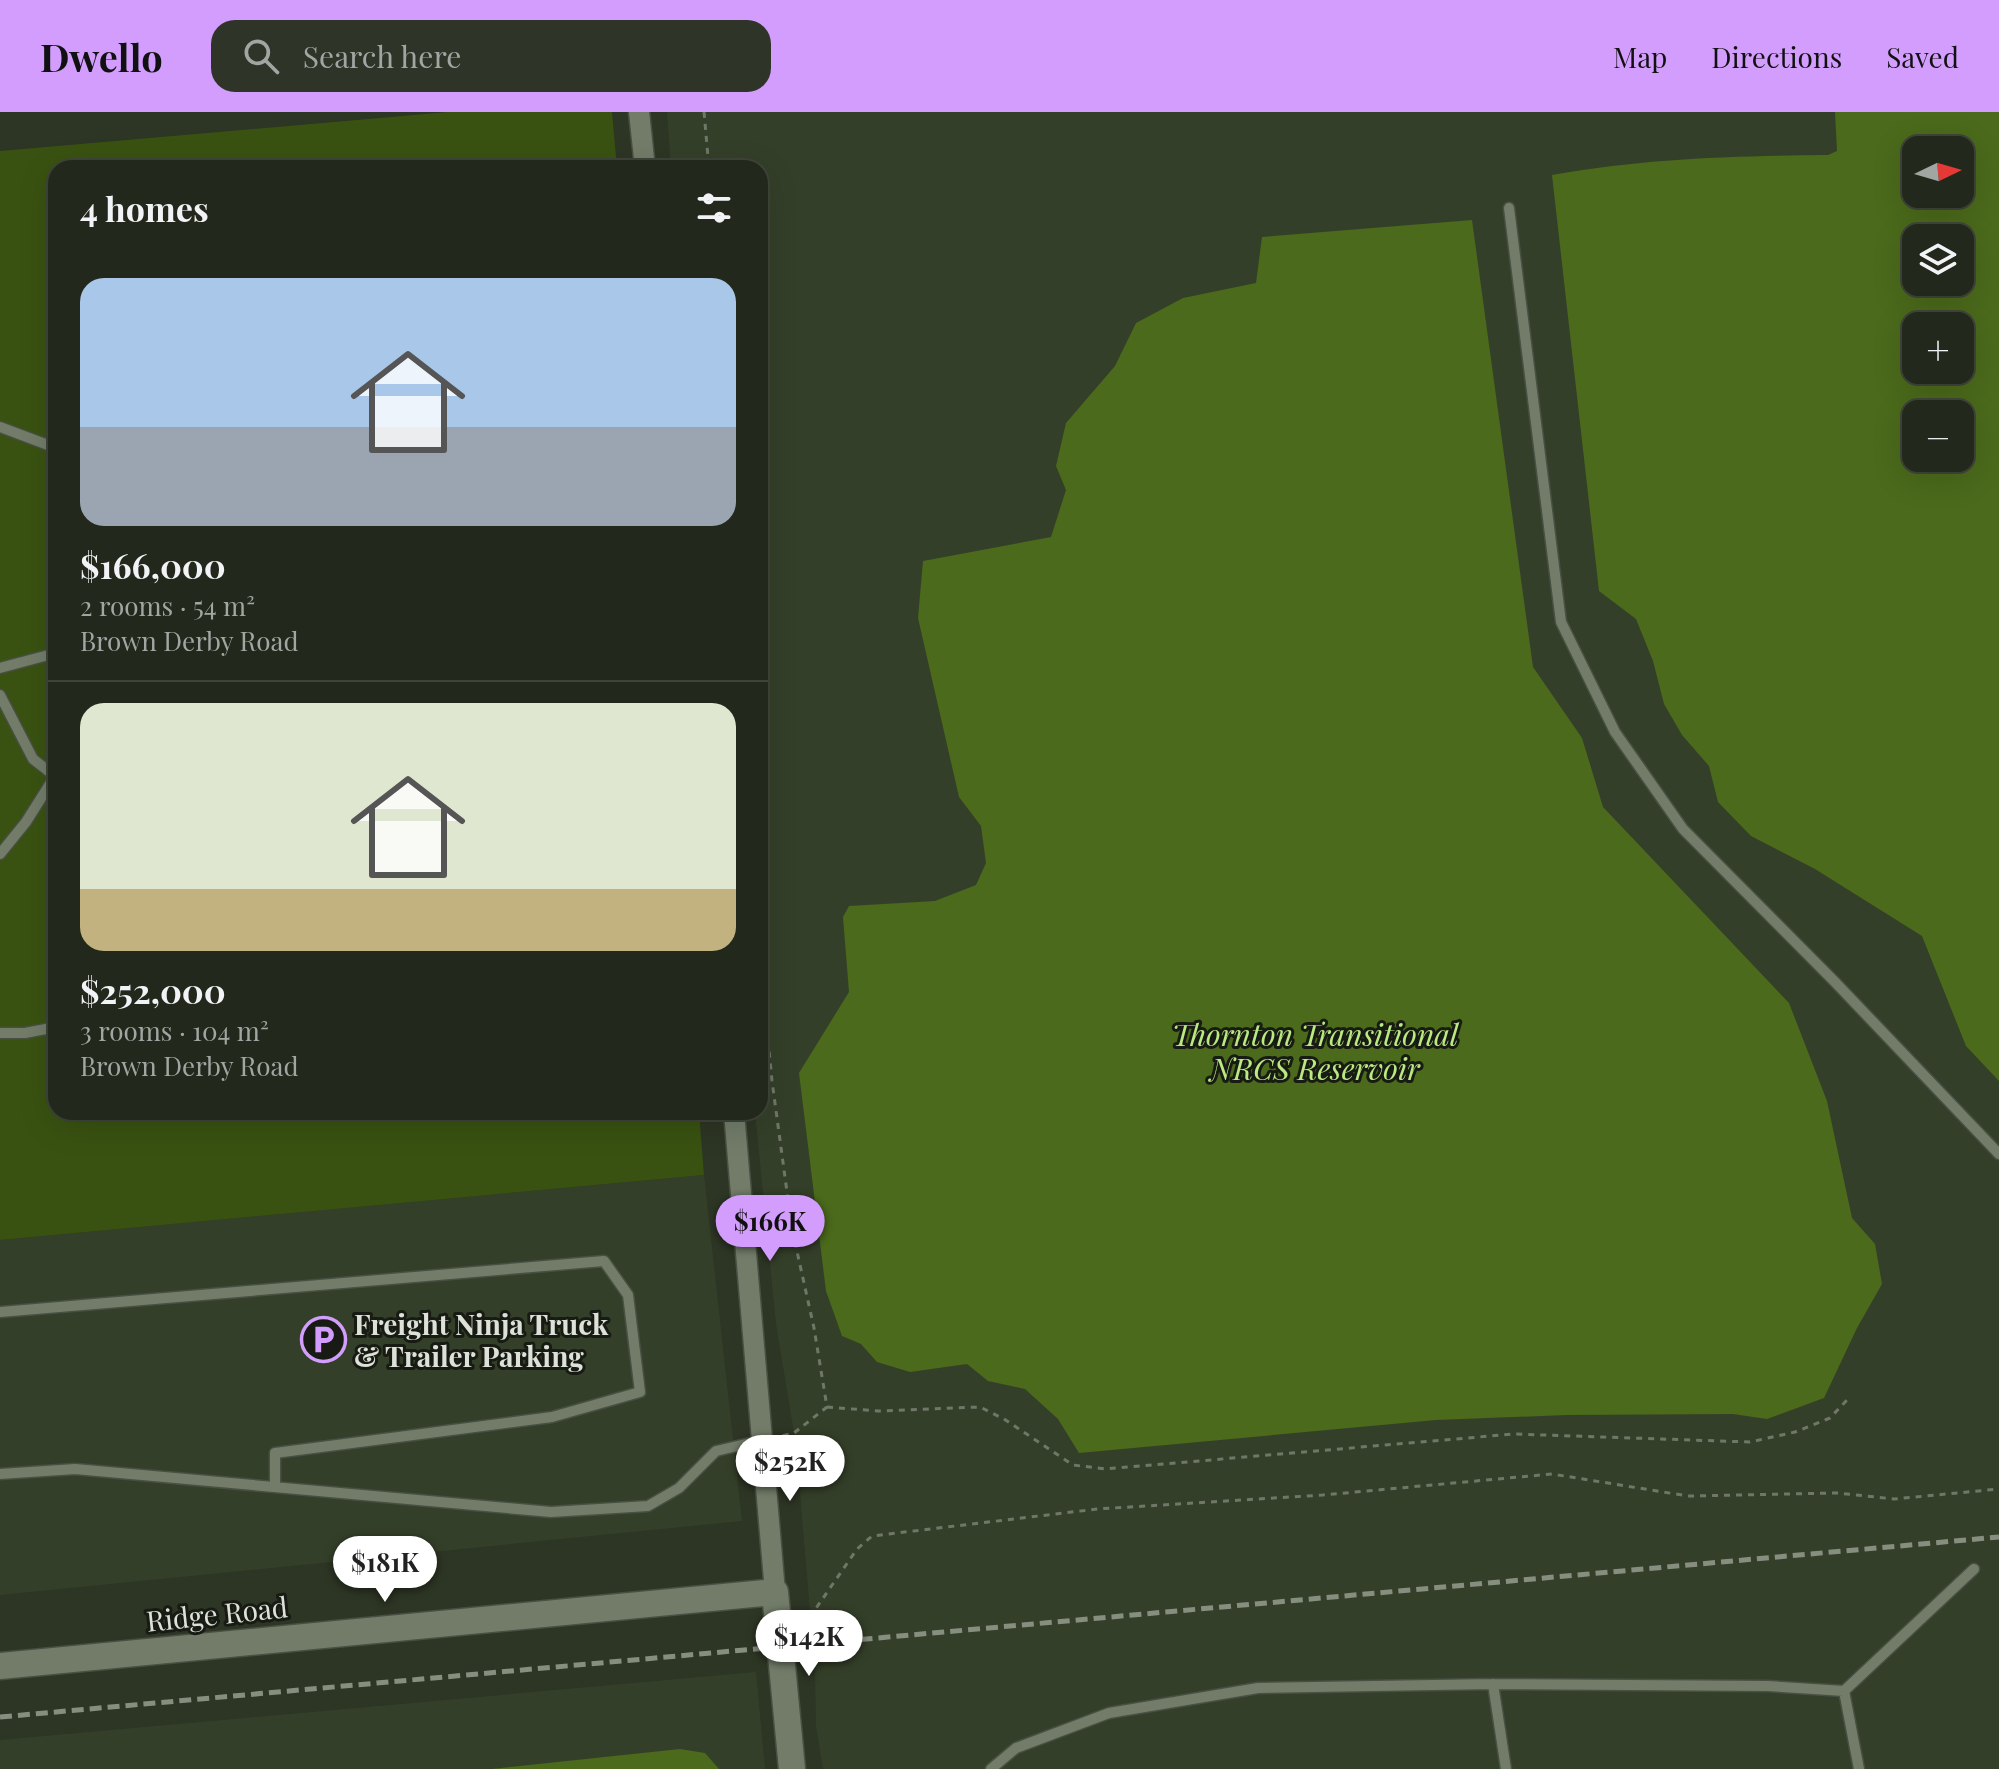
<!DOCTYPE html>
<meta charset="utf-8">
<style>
:root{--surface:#22281b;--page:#2e3428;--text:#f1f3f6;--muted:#a2a6a3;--line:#3f443a;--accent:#d29dfd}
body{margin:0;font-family:"Playfair Display",serif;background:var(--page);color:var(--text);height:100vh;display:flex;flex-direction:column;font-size:30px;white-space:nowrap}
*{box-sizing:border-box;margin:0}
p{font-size:26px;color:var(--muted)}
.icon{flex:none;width:44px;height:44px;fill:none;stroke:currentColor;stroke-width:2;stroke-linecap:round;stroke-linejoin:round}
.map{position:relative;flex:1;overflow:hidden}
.details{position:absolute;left:48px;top:48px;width:720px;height:960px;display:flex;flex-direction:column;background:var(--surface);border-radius:24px;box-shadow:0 8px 32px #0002,0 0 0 2px var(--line)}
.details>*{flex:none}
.needle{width:52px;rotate:85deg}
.fabs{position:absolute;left:1902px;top:24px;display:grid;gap:16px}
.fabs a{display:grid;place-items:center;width:72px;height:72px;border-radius:16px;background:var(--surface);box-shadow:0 8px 32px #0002,0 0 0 2px var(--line);font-size:40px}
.price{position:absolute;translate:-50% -68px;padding:0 18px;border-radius:28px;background:#fff;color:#222;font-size:26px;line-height:52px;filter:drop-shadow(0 2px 4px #0008)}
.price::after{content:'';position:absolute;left:50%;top:48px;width:24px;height:18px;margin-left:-12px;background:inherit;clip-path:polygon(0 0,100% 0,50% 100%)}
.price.selected{background:var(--accent);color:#111}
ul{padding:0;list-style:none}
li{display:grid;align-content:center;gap:16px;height:424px;padding:0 32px}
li+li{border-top:2px solid var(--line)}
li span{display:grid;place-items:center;height:248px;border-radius:24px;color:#555}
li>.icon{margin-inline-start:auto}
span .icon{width:144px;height:144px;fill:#fffc;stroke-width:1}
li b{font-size:34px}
h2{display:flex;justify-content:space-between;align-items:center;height:96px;padding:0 32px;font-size:34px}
header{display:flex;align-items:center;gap:48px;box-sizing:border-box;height:112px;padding:0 40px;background:var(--accent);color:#111}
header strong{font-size:38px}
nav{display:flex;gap:44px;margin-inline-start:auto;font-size:28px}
.search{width:560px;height:72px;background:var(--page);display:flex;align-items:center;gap:20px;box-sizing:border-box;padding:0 28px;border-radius:24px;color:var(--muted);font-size:30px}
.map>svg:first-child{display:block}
.built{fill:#343f29;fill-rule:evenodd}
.green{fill:#395211}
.water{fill:#4b6a1b;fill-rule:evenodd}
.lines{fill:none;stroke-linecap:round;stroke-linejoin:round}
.service-casing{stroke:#494f42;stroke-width:13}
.minor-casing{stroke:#494f42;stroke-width:23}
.tertiary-casing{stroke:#494f42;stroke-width:29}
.path{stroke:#707769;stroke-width:3;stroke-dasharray:6 6;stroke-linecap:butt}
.service{stroke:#727c69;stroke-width:10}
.minor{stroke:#727c69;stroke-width:20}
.tertiary{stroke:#727c69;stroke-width:26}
.rail{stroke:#878e80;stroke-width:5;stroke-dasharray:12 6;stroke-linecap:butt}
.labels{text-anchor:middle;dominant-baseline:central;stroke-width:6;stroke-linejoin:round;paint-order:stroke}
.poi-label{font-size:28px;font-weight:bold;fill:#dde2d8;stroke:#171b13;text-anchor:start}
.street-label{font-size:28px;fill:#dde2d8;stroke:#171b13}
.water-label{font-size:30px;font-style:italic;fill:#baea81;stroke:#171b13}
</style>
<header>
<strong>Dwello</strong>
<div class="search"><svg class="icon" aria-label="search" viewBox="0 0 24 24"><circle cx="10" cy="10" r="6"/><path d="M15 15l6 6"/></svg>Search here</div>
<nav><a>Map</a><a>Directions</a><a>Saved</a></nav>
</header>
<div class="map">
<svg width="1999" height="1657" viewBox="0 0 1999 1657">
<rect width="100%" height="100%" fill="#2d3524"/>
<path class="built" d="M667 0H1999V1657H823L816 1614 815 1558 796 1333 776 1212 755 1000H760V56H671ZM1916 38H1960V82H1916ZM1916 126H1960V170H1916ZM1916 214H1960V258H1916ZM1916 302H1960V346H1916Z
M704 1063 742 1409 0 1483V1128Z
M756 1560 765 1657H0V1628Z"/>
<path class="green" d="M448 0H612L617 56H56V1000H699L704 1063 0 1128V39Z"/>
<path class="water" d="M1835 0H1999V969L1966 934 1922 824 1815 757 1751 724 1718 690 1709 654 1682 623 1664 592 1653 549 1636 507 1599 479 1552 63C1647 46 1732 44 1828 43L1837 39ZM1916 38H1960V82H1916ZM1916 126H1960V170H1916ZM1916 214H1960V258H1916ZM1916 302H1960V346H1916Z
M1472 108 1533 555 1582 626 1603 695 1789 891 1827 989 1852 1106 1875 1132 1882 1172 1857 1216 1824 1286 1767 1307 1733 1302 1567 1303 1436 1308 1079 1341 1058 1307 1025 1277 988 1269 967 1252 910 1260 877 1250 861 1232 842 1224 826 1179 799 961 849 880 843 805 849 794 935 789 976 773 986 751 981 714 959 685 918 506 923 449 1051 425 1066 378 1056 354 1066 311 1115 254 1136 211 1183 186 1256 171 1262 125Z
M680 1637 705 1641 719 1657H492Z"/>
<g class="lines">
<defs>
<path id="service" d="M1509 96 1561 510 1615 620 1683 717 1835 870 1999 1042
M0 315 56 336
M0 556 56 541
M0 583 33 647 56 665
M0 742 26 710 55 664
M0 921H25L56 915
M0 1200 604 1149 628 1183 640 1280 552 1305 275 1341V1373
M0 1362 75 1357 551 1400 648 1394 679 1376 716 1339 763 1328
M1493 1572 1506 1657
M1844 1579 1974 1457
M991 1657 1016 1636 1109 1601 1258 1576 1493 1572 1768 1574 1844 1579 1859 1657"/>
<path id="minor" d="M639 0 645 56
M734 1000 775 1480"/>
<path id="tertiary" d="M0 1554 775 1480 792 1657"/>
</defs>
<use href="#service" class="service-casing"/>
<use href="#minor" class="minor-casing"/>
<use href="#tertiary" class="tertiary-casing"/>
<path class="path" d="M704 0 709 56
M760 844 772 969 792 1117 814 1216 827 1295 794 1321 781 1324
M827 1295 878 1299 980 1295 1004 1307 1073 1353 1105 1357 1514 1322 1750 1330 1795 1320 1830 1306 1847 1288
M798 1509 810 1505 857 1437 872 1424 1097 1397 1323 1383 1552 1362 1688 1384 1838 1381 1894 1387 1999 1377"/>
<use href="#service" class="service"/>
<use href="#minor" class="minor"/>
<use href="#tertiary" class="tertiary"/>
<path class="rail" d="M0 1605 1999 1425"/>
</g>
<defs>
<symbol id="parking-ring" viewBox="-11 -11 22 22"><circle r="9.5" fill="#171b13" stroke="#d29dfd" stroke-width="1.5"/><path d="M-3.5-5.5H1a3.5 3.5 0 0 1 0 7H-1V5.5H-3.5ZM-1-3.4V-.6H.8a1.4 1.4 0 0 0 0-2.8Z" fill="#d29dfd"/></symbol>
</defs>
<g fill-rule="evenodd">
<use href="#parking-ring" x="298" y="1202" width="51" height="51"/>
</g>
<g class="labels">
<g class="poi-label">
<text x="354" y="1211">Freight Ninja Truck<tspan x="354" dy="32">&amp; Trailer Parking</tspan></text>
</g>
<g class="street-label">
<text transform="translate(217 1501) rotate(-6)">Ridge Road</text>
</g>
<g class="water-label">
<text x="1315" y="922">Thornton Transitional<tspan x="1315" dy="34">NRCS Reservoir</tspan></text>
</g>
</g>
</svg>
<div class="fabs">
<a><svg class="needle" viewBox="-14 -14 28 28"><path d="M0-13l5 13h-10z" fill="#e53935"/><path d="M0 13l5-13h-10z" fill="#a2a6a3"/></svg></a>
<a><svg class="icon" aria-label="layers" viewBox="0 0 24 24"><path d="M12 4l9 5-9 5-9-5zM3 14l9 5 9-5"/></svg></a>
<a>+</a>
<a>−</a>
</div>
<b class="price selected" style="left:770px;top:1151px">$166K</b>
<b class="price" style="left:790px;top:1391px">$252K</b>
<b class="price" style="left:385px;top:1492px">$181K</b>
<b class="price" style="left:809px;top:1566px">$142K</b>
<section class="details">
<h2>4 homes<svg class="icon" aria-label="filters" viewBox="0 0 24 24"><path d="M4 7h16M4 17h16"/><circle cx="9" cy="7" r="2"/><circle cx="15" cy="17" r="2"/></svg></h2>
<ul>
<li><span style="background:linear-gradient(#a9c7e8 60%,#9aa5b1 0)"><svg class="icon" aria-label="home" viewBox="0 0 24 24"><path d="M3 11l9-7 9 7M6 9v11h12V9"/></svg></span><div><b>$166,000</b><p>2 rooms · 54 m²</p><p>Brown Derby Road</p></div></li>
<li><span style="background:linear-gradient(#dfe7d0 75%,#c2b280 0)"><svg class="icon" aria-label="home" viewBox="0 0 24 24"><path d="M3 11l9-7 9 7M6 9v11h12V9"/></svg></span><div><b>$252,000</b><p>3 rooms · 104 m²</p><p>Brown Derby Road</p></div></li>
</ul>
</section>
</div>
